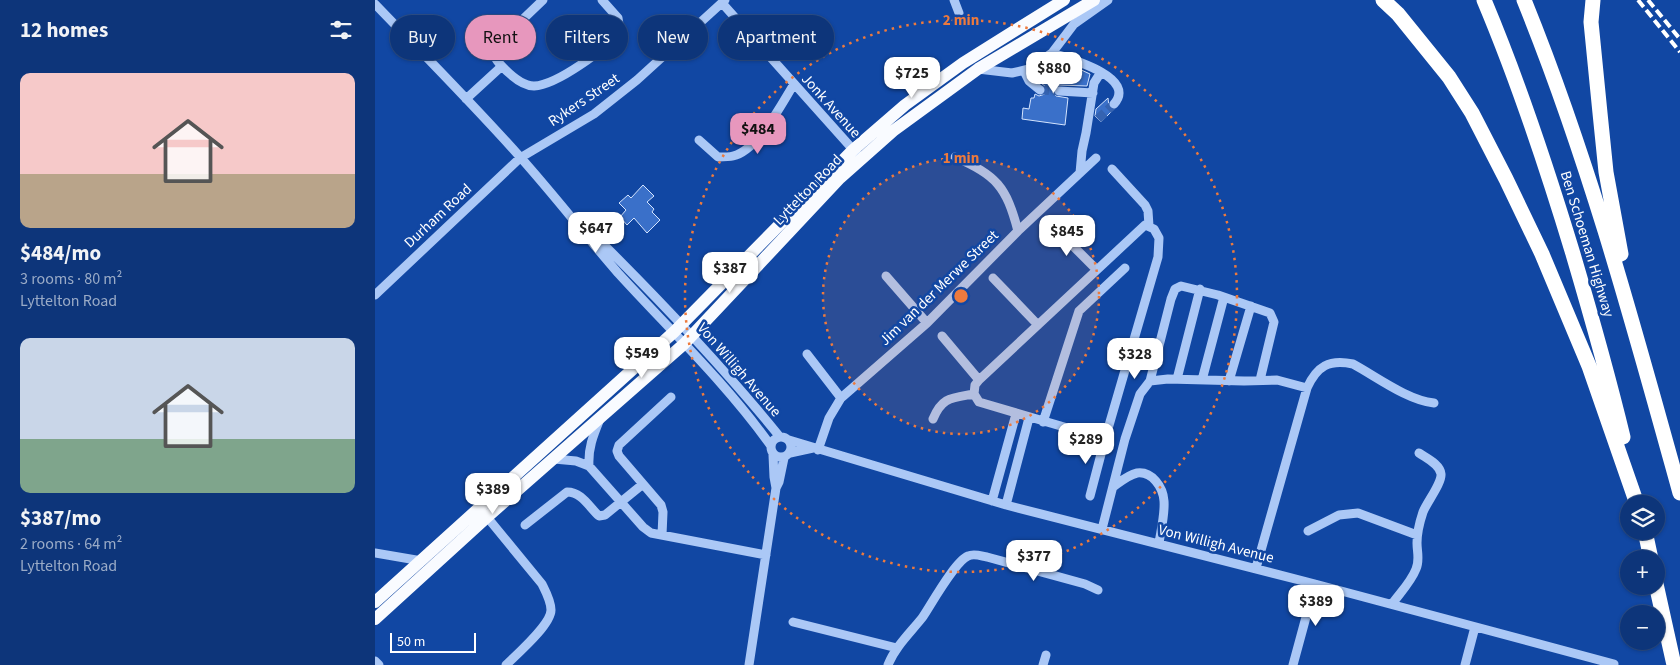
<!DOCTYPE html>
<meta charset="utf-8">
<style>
:root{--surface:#0d357a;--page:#163d7f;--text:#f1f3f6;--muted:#9aabc7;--line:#2d508b;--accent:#e797bd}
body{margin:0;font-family:"Source Sans 3",sans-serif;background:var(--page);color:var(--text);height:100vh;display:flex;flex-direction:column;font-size:19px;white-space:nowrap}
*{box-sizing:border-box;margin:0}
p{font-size:16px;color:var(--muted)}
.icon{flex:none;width:28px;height:28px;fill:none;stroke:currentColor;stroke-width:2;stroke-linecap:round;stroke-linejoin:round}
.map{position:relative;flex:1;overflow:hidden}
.drawer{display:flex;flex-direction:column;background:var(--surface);width:375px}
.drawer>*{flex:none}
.top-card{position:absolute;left:15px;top:15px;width:475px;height:45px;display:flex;gap:10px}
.controls{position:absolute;left:1245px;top:495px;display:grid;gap:10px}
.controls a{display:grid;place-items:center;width:45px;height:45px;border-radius:50%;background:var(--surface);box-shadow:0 1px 4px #0004,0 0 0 1px var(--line);font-size:25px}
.scale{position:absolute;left:15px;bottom:12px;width:86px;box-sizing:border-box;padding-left:5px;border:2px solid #fff;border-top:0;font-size:14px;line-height:18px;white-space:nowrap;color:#fff;-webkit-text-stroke:4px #1147a3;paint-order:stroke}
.price{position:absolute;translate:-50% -42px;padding:0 11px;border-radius:10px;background:#fff;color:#222;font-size:16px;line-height:32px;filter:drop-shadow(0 1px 2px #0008)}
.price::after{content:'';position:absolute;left:50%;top:30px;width:15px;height:11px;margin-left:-8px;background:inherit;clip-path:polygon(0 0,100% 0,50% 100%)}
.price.selected{background:var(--accent);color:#111}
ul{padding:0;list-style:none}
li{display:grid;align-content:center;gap:10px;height:265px;padding:0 20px}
li span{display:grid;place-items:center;height:155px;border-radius:10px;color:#555}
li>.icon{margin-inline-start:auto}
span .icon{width:90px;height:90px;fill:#fffc;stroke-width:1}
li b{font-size:21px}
h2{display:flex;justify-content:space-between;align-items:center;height:60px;padding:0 20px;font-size:21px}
.chip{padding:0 18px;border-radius:22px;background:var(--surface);box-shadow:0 1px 4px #0004,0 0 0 1px var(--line);font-size:18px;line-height:45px}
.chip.selected{background:var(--accent);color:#111}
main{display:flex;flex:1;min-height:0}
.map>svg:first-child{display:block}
.building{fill:#3a70c9;stroke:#d4e4fe}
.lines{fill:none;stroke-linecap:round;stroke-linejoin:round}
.minor-tunnel{stroke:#3563b1;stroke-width:9;stroke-dasharray:9 4.5;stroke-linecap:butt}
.minor{stroke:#abc8f6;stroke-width:9}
.major{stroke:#f9fbff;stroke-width:12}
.highway{stroke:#fff;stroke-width:15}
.rail{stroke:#fff;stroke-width:4;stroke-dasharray:9 4;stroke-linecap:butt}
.ring{fill:none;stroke:#ed7a3d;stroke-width:2.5;stroke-dasharray:2.5 5}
.labels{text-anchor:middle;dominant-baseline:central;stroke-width:5;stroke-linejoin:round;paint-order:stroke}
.street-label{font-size:15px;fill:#fff;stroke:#1147a3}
.centre{fill:#ed7a3d;stroke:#1147a3;stroke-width:2.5}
.ring-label{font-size:15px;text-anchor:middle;font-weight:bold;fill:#ed7a3d;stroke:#1147a3;stroke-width:5;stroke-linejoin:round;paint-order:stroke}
</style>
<main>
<section class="drawer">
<h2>12 homes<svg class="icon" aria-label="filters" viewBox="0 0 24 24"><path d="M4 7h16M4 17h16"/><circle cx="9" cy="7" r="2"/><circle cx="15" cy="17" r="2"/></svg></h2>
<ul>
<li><span style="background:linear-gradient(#f6c9c9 65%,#b9a48a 0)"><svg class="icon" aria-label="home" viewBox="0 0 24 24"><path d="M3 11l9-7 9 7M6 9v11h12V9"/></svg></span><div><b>$484/mo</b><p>3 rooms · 80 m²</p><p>Lyttelton Road</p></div></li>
<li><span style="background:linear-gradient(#c9d6e8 65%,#7fa58c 0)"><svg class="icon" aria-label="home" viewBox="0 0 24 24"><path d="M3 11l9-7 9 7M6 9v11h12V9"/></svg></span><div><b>$387/mo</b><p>2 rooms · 64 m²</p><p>Lyttelton Road</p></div></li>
</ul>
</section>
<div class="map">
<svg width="1305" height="665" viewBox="0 0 1305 665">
<rect width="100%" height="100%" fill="#1147a3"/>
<path class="building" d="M672 64 702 68 715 74 712 86 684 85 679 88 678 93 681 96 693 98 690 125 647 119 648 108 654 109 656 98H659L660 94 664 96 670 94 671 87 661 79 663 71Z
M733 98 734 107 738 110 726 122 720 116 721 109Z
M268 185 279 196 272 202 279 209 277 212 285 220 272 233 259 218 252 225 245 217 251 210 244 203 253 195 256 198Z"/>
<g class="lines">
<path class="minor-tunnel" d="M665 90 684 91
M723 119 739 104"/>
<path class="minor" d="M168 0 123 43C117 51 118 56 124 63 133 73 146 86 159 86 182 85 231 49 245 31L243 18 227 0
M579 0 584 13
M347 3 482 154
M0 4C49 55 99 105 146 158 179 195 210 235 243 273 295 330 351 383 396 446
M677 53C693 58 763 77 739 104
M603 69 637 73 654 69 677 53 699 24 733 0
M649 71 654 81 665 90
M684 91 718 93
M91 99 127 66
M324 140 343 157C347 157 354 157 358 156 383 150 406 105 419 84
M580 157C622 176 631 186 643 231
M737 169 770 205 773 211 774 226
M705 173 707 151 711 133 719 83 726 72
M770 225 779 229 784 238 783 257 730 439 604 402 599 394 600 385 604 380Z
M210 226C278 293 345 363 405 437
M679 227 721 269
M511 276 552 323
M618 278 663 325
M0 295 145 158 219 114 262 80 350 0
M567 336 604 380
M432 354 466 398
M802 379 825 289
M827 380 849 297
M775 381 796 299 800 289 806 286 843 295 895 313 899 322 885 380
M854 381 876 306
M558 419C567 397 576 398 599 394
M668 422 704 311 750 268
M396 447a10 10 0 1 1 20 0a10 10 0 1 1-20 0Z
M414 440 631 505 940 584 1239 664
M443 450 454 418 466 398 552 323 643 231 721 158
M415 453 438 448
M398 455 399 477 401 488
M179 459 201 461 214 466 268 527 276 533 391 555
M214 466C213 448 218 436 225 419
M738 487C745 482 753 475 762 473 777 471 788 487 789 501 790 514 786 530 784 543
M715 496 730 439
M617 501 641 414
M631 505 654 418
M112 517 167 584C171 592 176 601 176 610 176 625 142 654 131 665
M150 525 192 492C207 492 214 507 224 516L230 515 268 484
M727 529 750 439 765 394 775 381 793 379 869 381 902 380 932 388
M933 531 964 515 983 513 1042 535
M287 535 288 512 286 505 244 456 242 451 244 445 296 397
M0 553 47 561
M881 568 932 388C942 366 954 359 978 364 1002 377 1032 400 1059 403
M1017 604C1025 593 1036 582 1041 569 1045 560 1042 552 1042 543 1042 533 1045 521 1048 512 1052 502 1067 483 1066 474 1065 464 1051 458 1044 453
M418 622 522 648
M0 661 4 665
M374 665 401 488 404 482 409 458
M513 665C520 647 535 633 547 618 556 605 580 561 593 556 599 553 606 556 612 557L710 584 723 590
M668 665 671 655
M918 665 940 584
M1090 665 1100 627"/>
<path class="major" d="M0 602 299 332 478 150 530 105 588 63 689 0
M0 619 112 517 309 344 465 178 518 131 603 69 719 0"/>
<path class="highway" d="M1008 0 1023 14 1074 77 1097 113 1131 179 1167 254 1214 366 1262 504
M1109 0C1144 83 1172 168 1198 254 1216 315 1233 375 1248 437
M1149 0C1214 160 1259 327 1305 493
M1218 0 1216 22 1225 113 1231 172 1246 254
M1270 531 1276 559
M1281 584 1299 665"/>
<path class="rail" d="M1263 0 1305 52
M1273 0 1305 39"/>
</g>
<circle cx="586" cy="296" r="138" fill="#ed7a3d" fill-opacity=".12"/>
<g class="ring">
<circle cx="586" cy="296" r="138"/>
<circle cx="586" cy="296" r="276"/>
</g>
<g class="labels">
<g class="street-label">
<text transform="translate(209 100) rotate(-34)">Rykers Street</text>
<text transform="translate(456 106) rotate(48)">Jonk Avenue</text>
<text transform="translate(433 190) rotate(-46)">Lyttelton Road</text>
<text transform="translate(63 216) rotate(-43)">Durham Road</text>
<text transform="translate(1212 244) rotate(73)">Ben Schoeman Highway</text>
<text transform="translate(564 288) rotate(-44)">Jim van der Merwe Street</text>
<text transform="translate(364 370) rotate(49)">Von Willigh Avenue</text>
<text transform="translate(841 544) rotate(14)">Von Willigh Avenue</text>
</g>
</g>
<circle cx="586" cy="296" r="8" class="centre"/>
<g class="ring-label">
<text x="586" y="25">2 min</text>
<text x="586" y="163">1 min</text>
</g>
</svg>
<div class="controls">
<a><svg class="icon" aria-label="layers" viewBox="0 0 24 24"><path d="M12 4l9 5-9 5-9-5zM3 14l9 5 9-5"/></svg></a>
<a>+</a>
<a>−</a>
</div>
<div class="scale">50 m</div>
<b class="price" style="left:679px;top:94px">$880</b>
<b class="price" style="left:537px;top:99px">$725</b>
<b class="price selected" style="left:383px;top:155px">$484</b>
<b class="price" style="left:221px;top:254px">$647</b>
<b class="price" style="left:692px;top:257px">$845</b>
<b class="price" style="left:355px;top:294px">$387</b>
<b class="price" style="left:267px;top:379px">$549</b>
<b class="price" style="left:760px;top:380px">$328</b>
<b class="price" style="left:711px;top:465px">$289</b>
<b class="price" style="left:118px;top:515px">$389</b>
<b class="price" style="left:659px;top:582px">$377</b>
<b class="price" style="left:941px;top:627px">$389</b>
<div class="top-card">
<a class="chip">Buy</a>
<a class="chip selected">Rent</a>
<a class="chip">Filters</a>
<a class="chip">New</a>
<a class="chip">Apartment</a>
</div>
</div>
</main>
